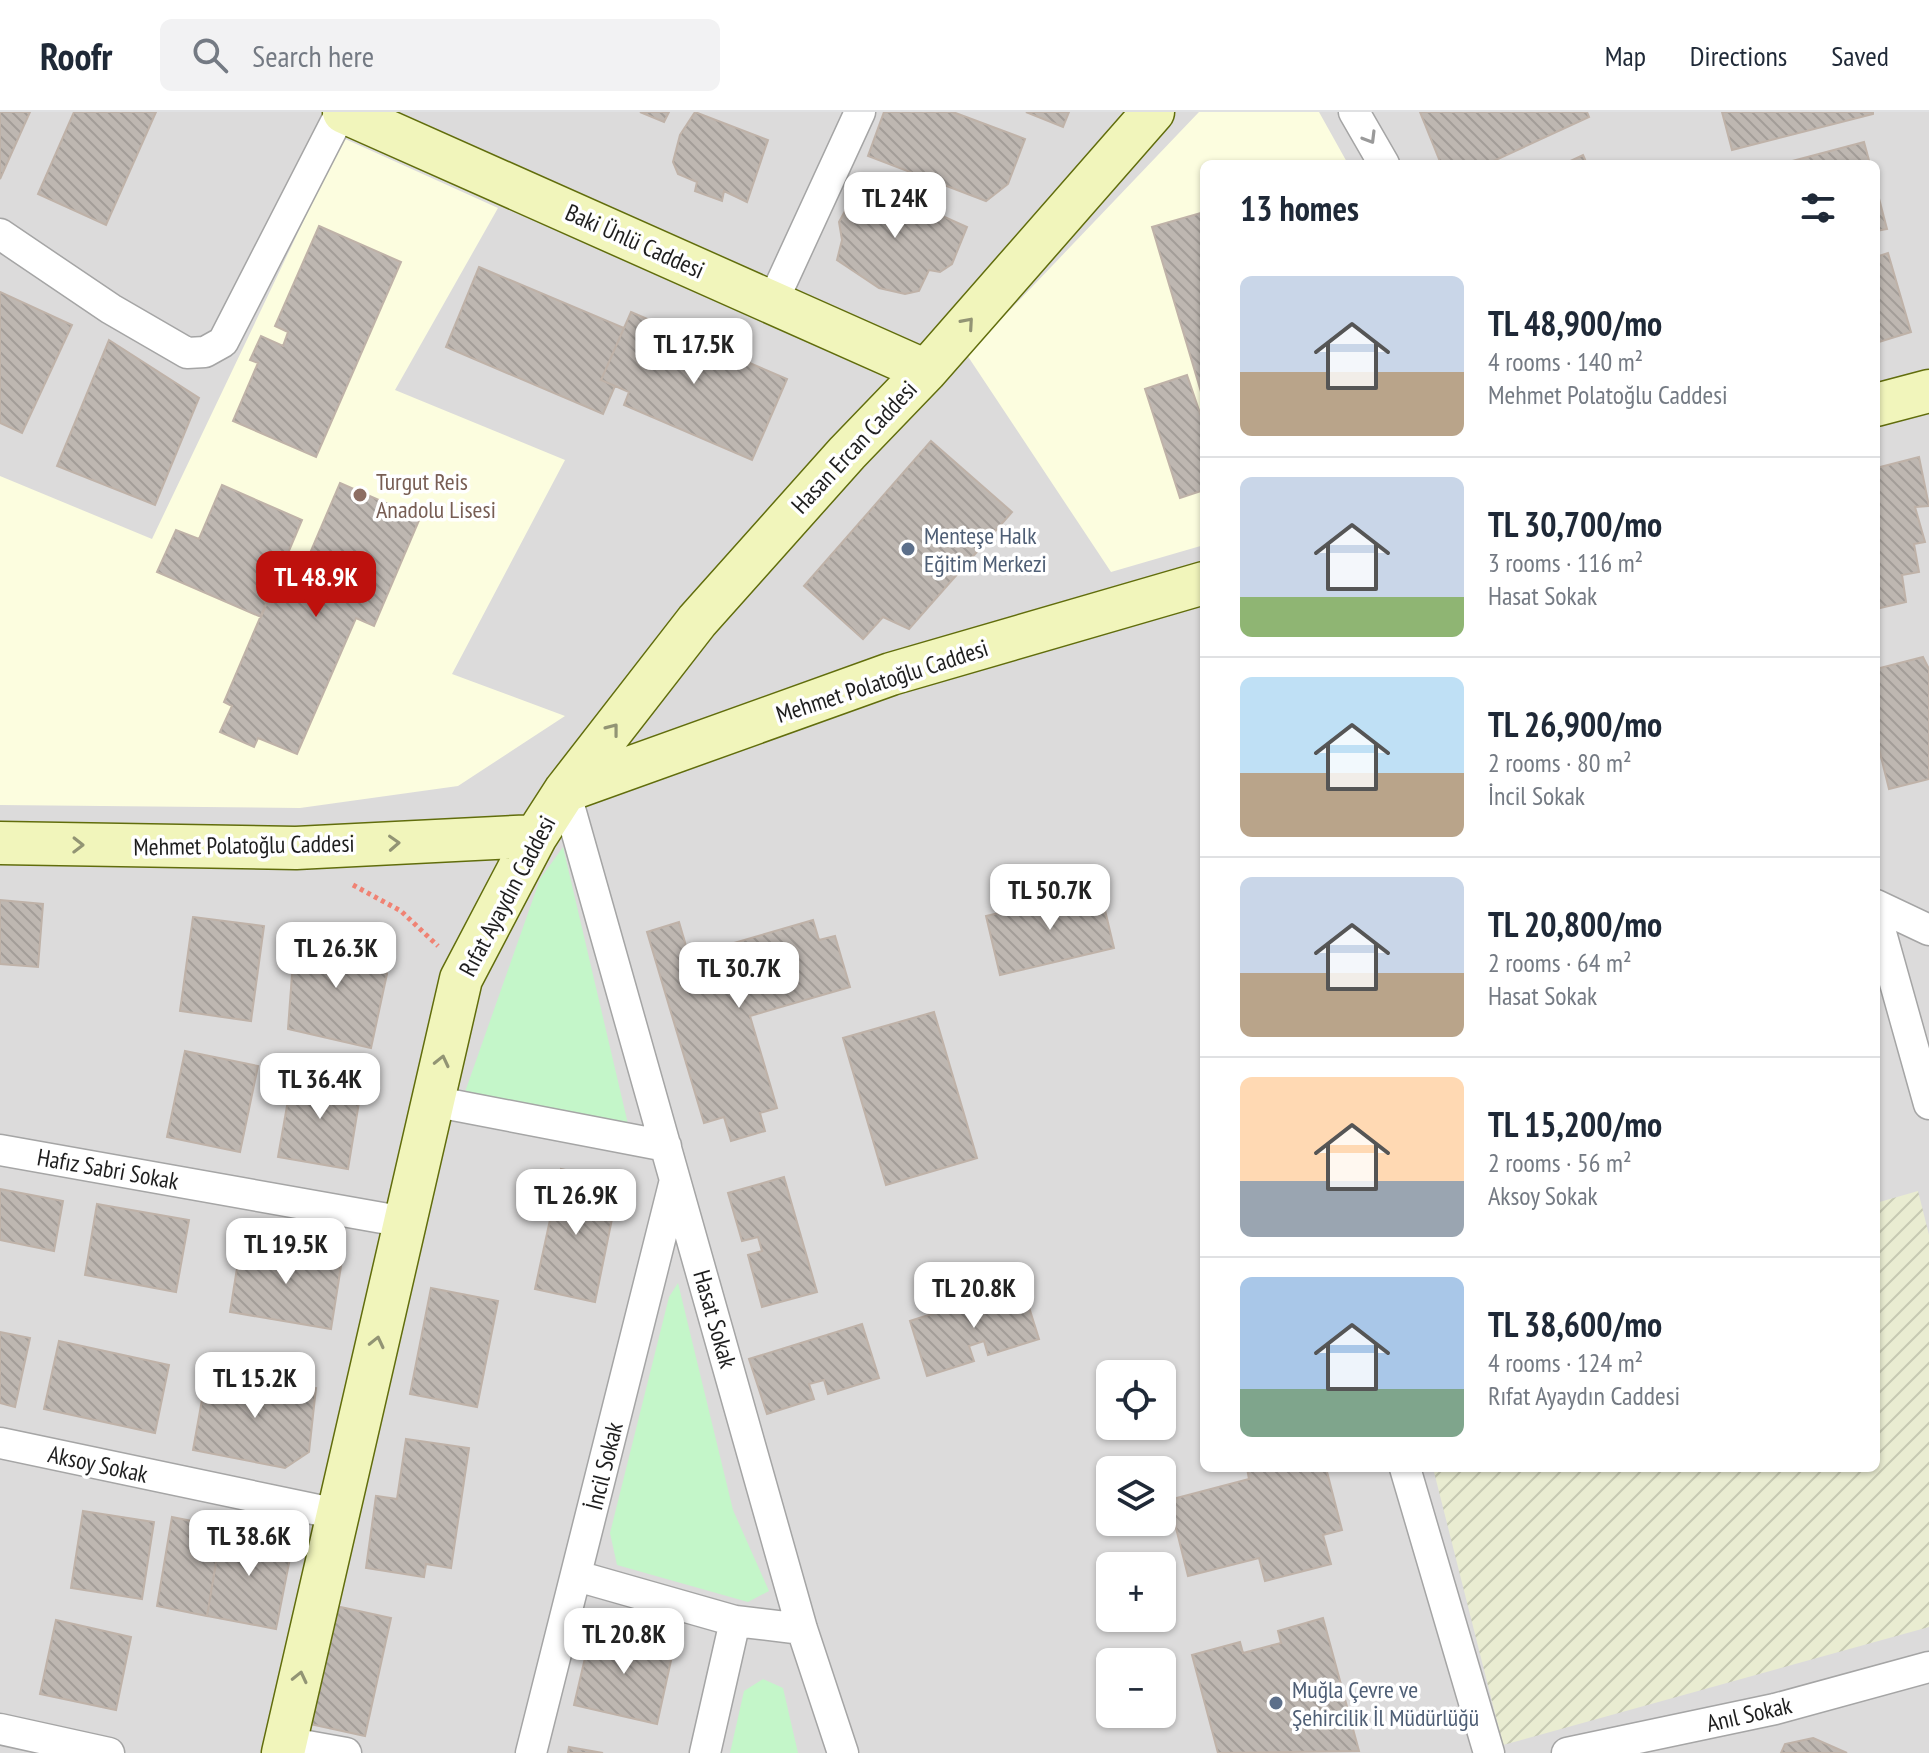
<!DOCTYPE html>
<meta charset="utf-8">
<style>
:root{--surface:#fff;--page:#f2f2f3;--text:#1f2937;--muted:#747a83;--line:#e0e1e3;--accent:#be110d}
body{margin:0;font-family:"PT Sans Narrow",sans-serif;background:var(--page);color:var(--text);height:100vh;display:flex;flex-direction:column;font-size:30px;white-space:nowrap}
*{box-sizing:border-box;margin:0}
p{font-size:26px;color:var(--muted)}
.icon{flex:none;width:44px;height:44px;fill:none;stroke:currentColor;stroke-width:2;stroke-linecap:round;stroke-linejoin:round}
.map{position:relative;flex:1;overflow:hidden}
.sheet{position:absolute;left:1200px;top:48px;width:680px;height:1312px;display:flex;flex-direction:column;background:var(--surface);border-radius:12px;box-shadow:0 2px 6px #0004}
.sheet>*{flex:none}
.buttons{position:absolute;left:1096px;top:1248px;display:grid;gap:16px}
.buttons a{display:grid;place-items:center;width:80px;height:80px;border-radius:12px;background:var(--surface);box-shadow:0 2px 6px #0004;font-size:40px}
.price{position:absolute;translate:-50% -68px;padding:0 18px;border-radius:16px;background:#fff;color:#222;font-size:26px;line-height:52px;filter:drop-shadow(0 2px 4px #0008)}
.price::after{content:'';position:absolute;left:50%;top:48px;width:24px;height:18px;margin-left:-12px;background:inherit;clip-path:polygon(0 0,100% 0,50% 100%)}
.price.active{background:var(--accent);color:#fff}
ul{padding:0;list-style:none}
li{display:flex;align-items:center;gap:24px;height:200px;padding:0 40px}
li+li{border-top:2px solid var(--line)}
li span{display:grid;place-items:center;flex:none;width:224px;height:160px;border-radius:12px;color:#555}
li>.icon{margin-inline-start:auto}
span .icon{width:96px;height:96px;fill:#fffc;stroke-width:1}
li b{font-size:34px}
h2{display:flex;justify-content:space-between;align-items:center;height:96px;padding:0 40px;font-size:34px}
header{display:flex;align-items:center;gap:48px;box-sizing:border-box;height:112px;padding:0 40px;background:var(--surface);border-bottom:2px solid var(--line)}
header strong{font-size:38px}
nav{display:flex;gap:44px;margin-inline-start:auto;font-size:28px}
.search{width:560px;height:72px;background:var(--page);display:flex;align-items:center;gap:20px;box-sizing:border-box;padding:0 28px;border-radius:12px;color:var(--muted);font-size:30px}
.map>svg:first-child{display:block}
.residential{fill:#dcdbdb;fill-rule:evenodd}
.education{fill:#fcfddf}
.farmland{fill:url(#farmland-furrows)}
.park{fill:#c4f6c9}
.building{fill:url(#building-back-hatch);stroke:#bfb2a8;stroke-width:2}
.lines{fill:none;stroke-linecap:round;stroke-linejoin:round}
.street-casing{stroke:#a5a5a5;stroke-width:33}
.secondary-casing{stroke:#616d0c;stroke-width:45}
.path{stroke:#f08273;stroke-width:5;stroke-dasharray:4 4;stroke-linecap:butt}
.street{stroke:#fff;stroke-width:30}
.secondary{stroke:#f1f5bb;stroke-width:42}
.oneway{stroke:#9a9a9a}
.oneway2{stroke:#929474}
.education-dot{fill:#8d6e63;stroke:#fff;stroke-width:3}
.service-dot{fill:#5c6f8a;stroke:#fff;stroke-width:3}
.labels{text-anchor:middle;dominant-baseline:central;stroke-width:7;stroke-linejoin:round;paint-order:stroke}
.street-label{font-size:24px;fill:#1e1e1e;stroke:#fff}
.education-label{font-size:24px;fill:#785e54;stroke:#fff;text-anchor:start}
.service-label{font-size:24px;fill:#4e5e75;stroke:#fff;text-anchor:start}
</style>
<header>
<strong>Roofr</strong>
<div class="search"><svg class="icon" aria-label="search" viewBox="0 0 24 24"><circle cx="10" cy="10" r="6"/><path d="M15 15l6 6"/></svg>Search here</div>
<nav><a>Map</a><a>Directions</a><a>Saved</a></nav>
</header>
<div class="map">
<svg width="1929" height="1641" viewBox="0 0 1929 1641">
<defs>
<pattern id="farmland-furrows" width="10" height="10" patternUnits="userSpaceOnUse" patternTransform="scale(2)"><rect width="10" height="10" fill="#e9ecd1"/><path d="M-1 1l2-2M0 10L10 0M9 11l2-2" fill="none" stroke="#c7cab3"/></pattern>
<pattern id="building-back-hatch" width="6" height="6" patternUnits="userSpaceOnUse" patternTransform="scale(2)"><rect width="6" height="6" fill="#beb7b1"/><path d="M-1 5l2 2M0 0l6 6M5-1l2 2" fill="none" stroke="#a39d98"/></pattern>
</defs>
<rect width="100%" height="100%" fill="#eeebe4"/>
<path class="residential" d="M0 0H1929V1641H0ZM1204 52H1876V1356H1204ZM1110 1262H1162V1314H1110ZM1110 1358H1162V1410H1110ZM1110 1454H1162V1506H1110ZM1110 1550H1162V1602H1110Z"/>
<path class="education" d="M1199 0H1319L1348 52H1204V433L1111 460 967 243Z
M343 26 498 96 395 278 565 348 452 562 565 604 458 674 300 696 0 693V364L152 427Z"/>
<path class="farmland" d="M1918 1079 1929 1123V1515L1503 1633 1433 1356H1876V1091Z"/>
<path class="park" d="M563 735 628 1012 465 980 540 767Z
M678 1171 733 1398 769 1479 748 1490 617 1453 610 1421 669 1185Z
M763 1567 783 1576 798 1641H730L744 1579Z"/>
<path class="building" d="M0 0H30L0 67Z
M74 0H156L106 113 38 82Z
M640 0H669L664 10Z
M695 0 768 28 747 90 724 79 722 89 695 79 697 70 678 62 673 50 680 23Z
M884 0H953L1025 27 1008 72 986 89 868 44Z
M1026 0H1069L1063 15Z
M1420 0H1587L1589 5 1487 52H1441Z
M1722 0H1873V2L1732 38Z
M1864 30 1870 52H1781Z
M1583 43 1587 52H1564Z
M862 68 967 115 952 152 940 160 929 158 919 179 905 182 879 176 837 148 842 128 839 110Z
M1876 75 1887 117 1876 119Z
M1204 100V290L1152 115Z
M319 114 401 150 316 345 233 309 258 251 250 248 261 224 283 234 288 220 275 214Z
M1888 141 1911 220 1876 231V145Z
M479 155 624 216 601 268 615 274 603 302 446 235Z
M0 180 72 213 22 321 0 311Z
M631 200 787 267 752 348 624 293 629 280 601 268Z
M109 228 199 286 155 393 57 354Z
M1187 263 1204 313V378L1180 386 1145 277Z
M931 329 1012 400 909 517 883 505 863 527 804 474Z
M1919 345 1929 394 1915 395 1925 430 1914 432 1919 460 1902 463 1906 490 1876 497V356Z
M340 371 420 406 374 514 356 506 297 642 258 626 254 635 220 620 232 594 224 590 286 445 305 453Z
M222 373 302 408 261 505 157 460 176 418 199 427Z
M1923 545 1929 557V667L1889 677 1876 625V557Z
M1100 777 1114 836 1000 863 986 804Z
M0 788 43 792 38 855 0 852Z
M193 805 264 814 251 909 180 899Z
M813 808 819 828 835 824 850 875 750 904 777 996 760 1001 765 1019 731 1029 724 1005 704 1011 647 820 679 810 689 844Z
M295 822 371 835 387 862 371 936 288 917Z
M934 900 977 1046 886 1073 843 926Z
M185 939 258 954 240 1040 167 1025Z
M293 960 362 972 348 1057 278 1045Z
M561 1057 603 1066 613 1102 595 1190 535 1177Z
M784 1065 817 1180 762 1195 748 1143 762 1139 758 1125 742 1129 728 1081Z
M0 1077 63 1089 54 1139 0 1128Z
M97 1092 189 1108 176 1180 85 1163Z
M241 1131 342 1148 331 1217 230 1200Z
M1022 1173 1039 1227 988 1243 984 1229 969 1234 974 1249 927 1264 910 1209Z
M431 1176 498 1189 477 1295 410 1282Z
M862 1212 879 1266 828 1282 824 1268 809 1272 814 1287 767 1302 749 1247Z
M0 1220 30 1226 15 1295 0 1291Z
M59 1229 169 1253 155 1321 44 1297Z
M207 1260 316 1276 309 1340 285 1356 193 1338Z
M406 1327 469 1336 451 1456 426 1452 424 1465 366 1456 376 1384 397 1387Z
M1247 1356H1326L1342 1418 1323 1423 1331 1452 1265 1469 1259 1446 1188 1464 1169 1388 1249 1367Z
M83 1399 154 1410 142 1487 71 1476Z
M172 1405 222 1415 207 1504 157 1494Z
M222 1415 293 1431 276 1517 207 1504Z
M336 1494 391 1506 365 1624 310 1612Z
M1323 1506 1359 1639 1218 1641 1192 1543 1240 1530 1243 1541 1281 1531 1278 1519Z
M56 1508 131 1525 116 1598 40 1582Z
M592 1516 674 1535 657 1612 574 1593Z
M1813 1626 1847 1641H1781L1785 1632Z
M569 1635 603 1641H568Z"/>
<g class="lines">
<defs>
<path id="street" d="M1354 0 1384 52
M0 122 111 197 187 241 205 240 223 230 341 0
M773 189 860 0
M565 679 802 1517 843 1641
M1876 793 1929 818
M1876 803 1929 992
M432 989 666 1034
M0 1038 405 1110
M0 1331 337 1402
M1405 1356 1489 1641
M577 1464 735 1509 802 1517
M0 1617 109 1641
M285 1630 346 1641
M531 1641 675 1068
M705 1641 735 1509
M1567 1641 1775 1597 1929 1555"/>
<path id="secondary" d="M344 0 926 259
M1876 293 1929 279
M565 679 891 562 1204 471
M0 731 296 736 536 724
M283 1641 461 867 536 724 565 679 697 509 847 341 926 259 1153 0"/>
</defs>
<use href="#street" class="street-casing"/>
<use href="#secondary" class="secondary-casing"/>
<path class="path" d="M353 773 401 799 438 834"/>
<use href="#street" class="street"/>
<use href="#secondary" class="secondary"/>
</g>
<defs><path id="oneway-chevron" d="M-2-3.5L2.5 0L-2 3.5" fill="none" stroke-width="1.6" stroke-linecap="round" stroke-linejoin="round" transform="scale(2)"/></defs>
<use class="oneway" href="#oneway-chevron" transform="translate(1370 26) rotate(59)"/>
<g class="oneway2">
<use href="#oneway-chevron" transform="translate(968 211) rotate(-49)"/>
<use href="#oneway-chevron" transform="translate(613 617) rotate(-52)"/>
<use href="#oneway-chevron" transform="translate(394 731) rotate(-3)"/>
<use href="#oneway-chevron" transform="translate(78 733) rotate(1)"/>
<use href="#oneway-chevron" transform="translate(442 949) rotate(-77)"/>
<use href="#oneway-chevron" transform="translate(377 1230) rotate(-77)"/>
<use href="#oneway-chevron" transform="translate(300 1565) rotate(-77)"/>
</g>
<circle class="education-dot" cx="360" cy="383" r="8"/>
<g class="service-dot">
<circle cx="908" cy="437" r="8"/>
<circle cx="1276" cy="1591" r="8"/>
</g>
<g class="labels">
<g class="street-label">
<text transform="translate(635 129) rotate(24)">Baki Ünlü Caddesi</text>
<text transform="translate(854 335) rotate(-47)">Hasan Ercan Caddesi</text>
<text transform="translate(882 569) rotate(-18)">Mehmet Polatoğlu Caddesi</text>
<text transform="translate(244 733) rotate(-1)">Mehmet Polatoğlu Caddesi</text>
<text transform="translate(507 784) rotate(-62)">Rıfat Ayaydın Caddesi</text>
<text transform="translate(108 1057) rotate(10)">Hafız Sabri Sokak</text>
<text transform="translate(715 1207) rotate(74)">Hasat Sokak</text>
<text transform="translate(98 1352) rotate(12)">Aksoy Sokak</text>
<text transform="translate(604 1354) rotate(-76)">İncil Sokak</text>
<text transform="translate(1749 1602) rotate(-13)">Anıl Sokak</text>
</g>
<g class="education-label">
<text x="376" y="369">Turgut Reis<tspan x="376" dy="28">Anadolu Lisesi</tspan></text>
</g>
<g class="service-label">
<text x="924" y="423">Menteşe Halk<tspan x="924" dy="28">Eğitim Merkezi</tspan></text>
<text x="1292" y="1577">Muğla Çevre ve<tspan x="1292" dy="28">Şehircilik İl Müdürlüğü</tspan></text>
</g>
</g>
</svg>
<div class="buttons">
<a><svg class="icon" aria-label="locate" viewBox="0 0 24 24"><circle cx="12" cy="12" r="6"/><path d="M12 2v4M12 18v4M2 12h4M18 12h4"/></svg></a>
<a><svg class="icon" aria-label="layers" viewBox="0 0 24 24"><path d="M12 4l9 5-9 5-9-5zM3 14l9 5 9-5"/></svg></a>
<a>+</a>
<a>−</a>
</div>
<b class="price" style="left:895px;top:128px">TL 24K</b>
<b class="price" style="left:694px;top:274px">TL 17.5K</b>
<b class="price active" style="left:316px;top:507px">TL 48.9K</b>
<b class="price" style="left:1050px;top:820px">TL 50.7K</b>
<b class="price" style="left:336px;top:878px">TL 26.3K</b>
<b class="price" style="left:739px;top:898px">TL 30.7K</b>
<b class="price" style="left:320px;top:1009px">TL 36.4K</b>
<b class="price" style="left:576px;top:1125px">TL 26.9K</b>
<b class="price" style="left:286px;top:1174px">TL 19.5K</b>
<b class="price" style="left:974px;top:1218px">TL 20.8K</b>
<b class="price" style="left:255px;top:1308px">TL 15.2K</b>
<b class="price" style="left:249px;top:1466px">TL 38.6K</b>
<b class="price" style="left:624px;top:1564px">TL 20.8K</b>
<section class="sheet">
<h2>13 homes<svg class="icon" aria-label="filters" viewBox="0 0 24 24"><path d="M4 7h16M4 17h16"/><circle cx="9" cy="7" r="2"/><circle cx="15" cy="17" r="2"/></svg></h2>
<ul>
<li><span style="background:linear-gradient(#c9d6e8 60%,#b9a48a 0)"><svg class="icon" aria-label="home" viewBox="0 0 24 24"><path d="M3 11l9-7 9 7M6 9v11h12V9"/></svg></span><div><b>TL 48,900/mo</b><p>4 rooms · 140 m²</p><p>Mehmet Polatoğlu Caddesi</p></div></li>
<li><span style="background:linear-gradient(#c9d6e8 75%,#8fb573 0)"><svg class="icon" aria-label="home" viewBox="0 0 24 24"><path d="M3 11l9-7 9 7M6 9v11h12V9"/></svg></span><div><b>TL 30,700/mo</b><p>3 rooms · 116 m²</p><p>Hasat Sokak</p></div></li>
<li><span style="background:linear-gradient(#bfe0f5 60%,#b9a48a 0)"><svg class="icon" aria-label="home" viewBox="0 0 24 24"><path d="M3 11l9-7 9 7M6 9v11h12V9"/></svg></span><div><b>TL 26,900/mo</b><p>2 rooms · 80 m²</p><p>İncil Sokak</p></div></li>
<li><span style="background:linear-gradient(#c9d6e8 60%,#b9a48a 0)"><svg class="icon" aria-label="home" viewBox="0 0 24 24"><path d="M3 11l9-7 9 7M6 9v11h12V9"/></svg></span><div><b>TL 20,800/mo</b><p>2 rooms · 64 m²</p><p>Hasat Sokak</p></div></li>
<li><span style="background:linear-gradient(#ffd9b3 65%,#9aa5b1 0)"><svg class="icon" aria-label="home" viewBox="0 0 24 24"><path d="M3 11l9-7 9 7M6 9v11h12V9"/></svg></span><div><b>TL 15,200/mo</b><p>2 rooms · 56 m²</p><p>Aksoy Sokak</p></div></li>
<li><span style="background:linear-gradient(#a9c7e8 70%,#7fa58c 0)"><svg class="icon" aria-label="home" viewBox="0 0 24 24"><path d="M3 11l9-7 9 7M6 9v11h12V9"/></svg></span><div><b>TL 38,600/mo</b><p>4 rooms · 124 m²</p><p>Rıfat Ayaydın Caddesi</p></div></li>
</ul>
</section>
</div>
